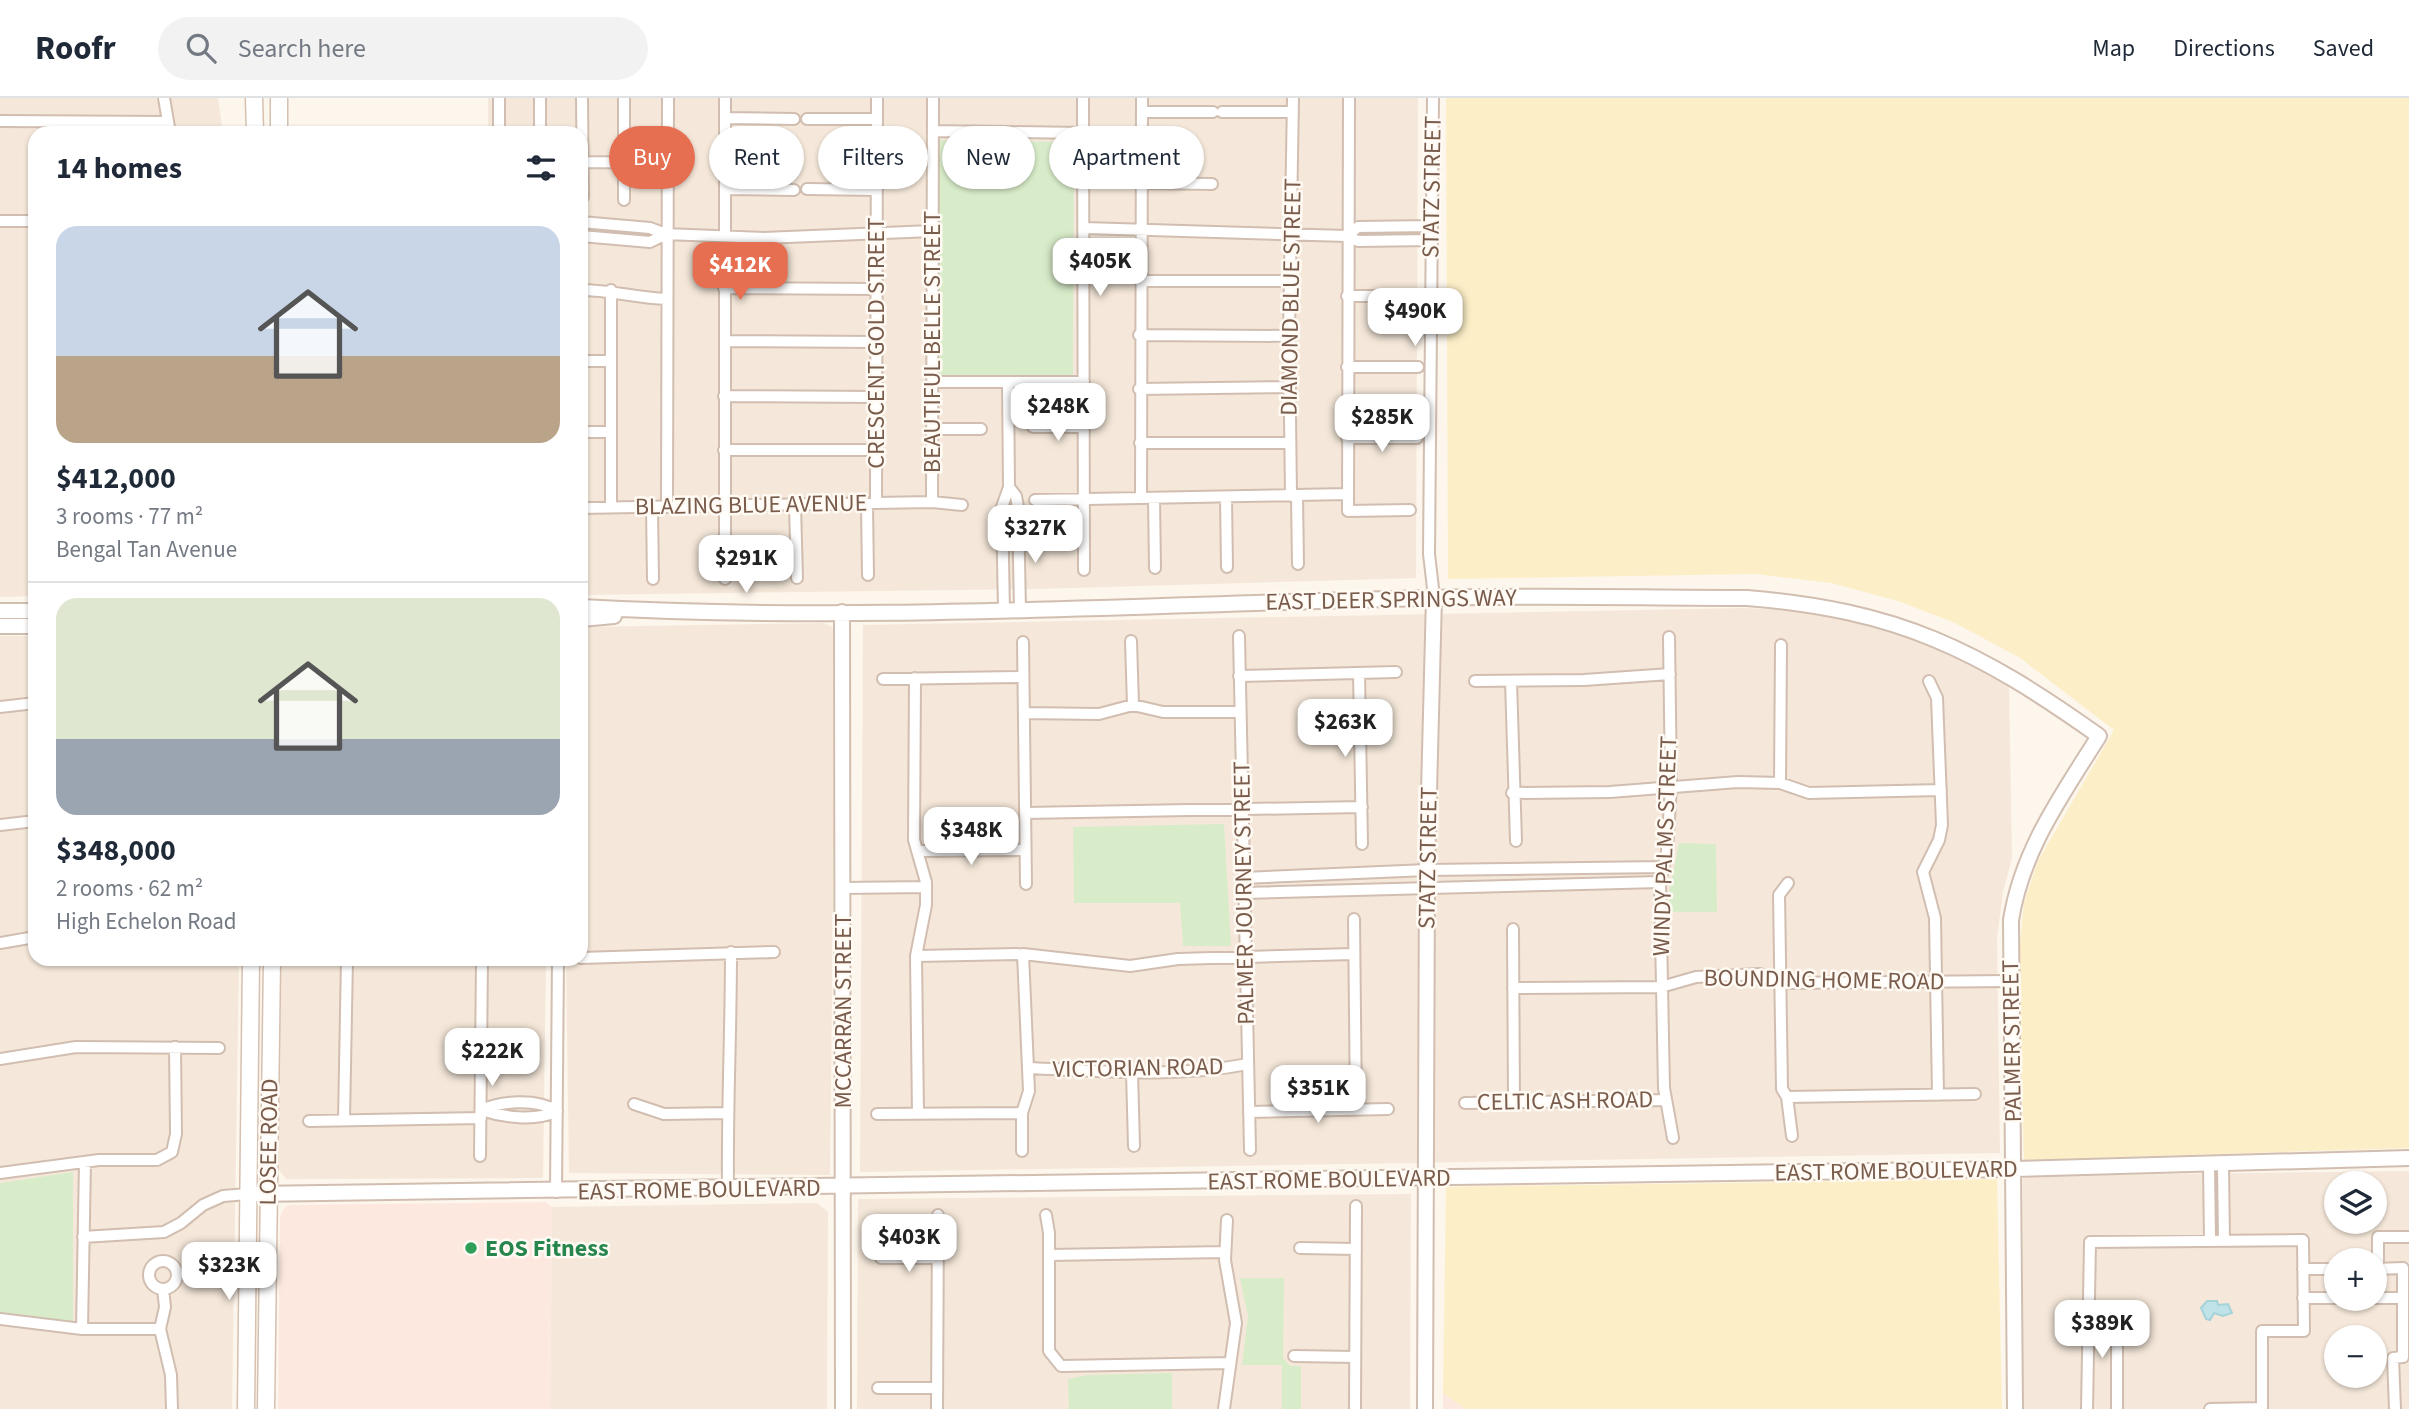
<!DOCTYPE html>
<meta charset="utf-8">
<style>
:root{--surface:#fff;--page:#f2f2f3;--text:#1f2937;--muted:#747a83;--line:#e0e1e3;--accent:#e76f51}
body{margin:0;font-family:"Source Sans 3",sans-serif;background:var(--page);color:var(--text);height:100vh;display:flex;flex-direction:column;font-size:26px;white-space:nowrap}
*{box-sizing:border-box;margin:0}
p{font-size:23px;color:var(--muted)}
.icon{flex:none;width:38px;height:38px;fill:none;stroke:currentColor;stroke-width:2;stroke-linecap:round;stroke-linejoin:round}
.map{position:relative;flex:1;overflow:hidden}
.side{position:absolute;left:28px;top:28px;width:560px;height:840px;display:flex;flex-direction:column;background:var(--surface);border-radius:21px;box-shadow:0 2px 5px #0004}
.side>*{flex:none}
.banner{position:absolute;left:609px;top:28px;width:665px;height:63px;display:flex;gap:14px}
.controls{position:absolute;left:2324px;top:1073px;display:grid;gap:14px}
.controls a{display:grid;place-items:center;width:63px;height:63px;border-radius:50%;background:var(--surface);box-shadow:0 2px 5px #0004;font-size:35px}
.price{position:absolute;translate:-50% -60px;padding:0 16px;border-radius:14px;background:#fff;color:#222;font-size:23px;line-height:46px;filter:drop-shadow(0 2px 4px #0008)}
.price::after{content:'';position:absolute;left:50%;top:42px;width:21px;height:16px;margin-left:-10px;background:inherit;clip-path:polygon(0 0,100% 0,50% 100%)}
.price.current{background:var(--accent);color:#fff}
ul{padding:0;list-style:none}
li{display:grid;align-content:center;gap:14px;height:371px;padding:0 28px}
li+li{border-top:2px solid var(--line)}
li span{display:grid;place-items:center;height:217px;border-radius:21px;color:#555}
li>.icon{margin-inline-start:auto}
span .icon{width:126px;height:126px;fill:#fffc;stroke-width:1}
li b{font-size:30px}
h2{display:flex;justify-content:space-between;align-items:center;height:84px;padding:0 28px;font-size:30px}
.tag{padding:0 24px;border-radius:32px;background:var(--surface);box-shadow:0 2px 5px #0004;font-size:24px;line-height:63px}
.tag.current{background:var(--accent);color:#fff}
header{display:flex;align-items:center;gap:42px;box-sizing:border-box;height:98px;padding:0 35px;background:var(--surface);border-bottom:2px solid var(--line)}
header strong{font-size:33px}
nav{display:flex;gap:38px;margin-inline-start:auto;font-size:24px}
.search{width:490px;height:63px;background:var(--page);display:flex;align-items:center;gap:18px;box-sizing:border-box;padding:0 24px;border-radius:38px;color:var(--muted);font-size:26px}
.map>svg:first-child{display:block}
.residential{fill:#f5e8da;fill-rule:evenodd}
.commercial{fill:#fde8e0}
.green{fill:#d8ecc9}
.sand{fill:#fcefc7}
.water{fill:#bfe3e8;stroke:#a5d3da;stroke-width:2}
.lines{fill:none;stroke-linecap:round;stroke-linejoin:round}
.minor-casing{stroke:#d1beb0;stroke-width:14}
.tertiary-casing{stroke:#d1beb0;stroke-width:18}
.secondary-casing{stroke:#d6c0b0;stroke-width:19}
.minor{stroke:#fff;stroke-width:10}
.tertiary{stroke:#fff;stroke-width:14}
.secondary{stroke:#fff;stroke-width:16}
.leisure-dot{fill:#2e9e5b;stroke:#fffaf3;stroke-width:2.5}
.labels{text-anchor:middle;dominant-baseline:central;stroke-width:5;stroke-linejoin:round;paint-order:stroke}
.street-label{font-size:24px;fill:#7a5c4d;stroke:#fffaf3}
.leisure-label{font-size:24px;font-weight:bold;fill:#27864d;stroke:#fffaf3;text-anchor:start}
</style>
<header>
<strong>Roofr</strong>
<div class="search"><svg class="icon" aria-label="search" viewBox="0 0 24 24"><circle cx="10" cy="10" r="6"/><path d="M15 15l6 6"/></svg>Search here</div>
<nav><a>Map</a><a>Directions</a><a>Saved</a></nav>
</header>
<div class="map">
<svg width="2409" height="1311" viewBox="0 0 2409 1311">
<rect width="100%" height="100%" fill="#fdf6ec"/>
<path class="residential" d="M0 0H218L223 35H35V498L0 499Z
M488 0H1418L1416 480 1037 491 581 497V35H488Z
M1744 510 1817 514 1920 543 2009 585 2012 760 2003 794 1997 840 2000 1055 860 1074 863 527Z
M824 525 831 528 836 536 830 1077 569 1075 566 861H581V529Z
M0 538H35V861H239L232 1311H0Z
M281 861H546L543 1080 286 1081 278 1071Z
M2409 1073V1311H2023V1081L2028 1078ZM2336 1085H2375V1124H2336ZM2336 1162H2375V1200H2336ZM2336 1239H2375V1278H2336Z
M1411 1096 1410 1311H857L858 1101Z
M817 1105 828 1114 827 1311H550L552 1109Z"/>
<path class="commercial" d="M546 1104 552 1109 550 1311H278L280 1119 284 1110 288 1107Z
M1443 1295 1466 1311H1443Z"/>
<path class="green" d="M936 42 1074 44 1073 280H935Z
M1224 726 1231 848H1183L1180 805H1074L1073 729Z
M1679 745 1716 746 1717 814H1669V795Z
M73 1074V1225L0 1216V1085Z
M1240 1180H1284L1283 1260 1290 1268H1301V1311H1282V1267H1242L1248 1218Z
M1172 1275V1311H1069L1068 1281 1088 1277Z"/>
<path class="sand" d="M1446 0H2409V1050L2024 1062 2018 866 2024 805 2038 763 2114 632 2020 560 1955 525 1898 503 1831 485 1756 476 1448 481Z
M1997 1081 2002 1311H1466L1443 1295 1446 1089Z"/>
<path class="water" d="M2207 1203H2217L2218 1207 2228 1206 2232 1215 2223 1218 2214 1215 2210 1222 2206 1221 2201 1210Z"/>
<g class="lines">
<defs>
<path id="minor" d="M164 0 170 35
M540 0V35
M582 0 583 99
M725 0V481
M1083 0 1084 472
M1349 0 1348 413 1410 412
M1433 0 1429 456 1434 499
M1142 14H1213
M1222 14H1293
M725 20 794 21
M807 21H877
M0 23 168 24
M933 33 1084 35
M499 35V0
M581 64 668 65
M1141 85 1212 86
M726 91 794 92
M807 91 877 92
M624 102V0
M0 123H35
M581 124 650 130 666 136 764 140 932 133
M1085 130 1347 138 1358 143 1431 142
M581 138 650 144 666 136
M1347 138 1358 129 1431 128
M1140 183H1290
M724 190 876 191
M581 192C610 192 637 200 666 201
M35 195V465
M1347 198H1415
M1139 237 1289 238
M725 243 877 244
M581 263H610
M1347 269H1418
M932 284H1084
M1139 291 1290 289
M724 298 877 299
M1033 329H1084
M932 331H981
M581 334H610
M1347 340H1417
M1140 345H1290
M724 352H876
M1009 389 1016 398 1018 409 1020 513
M1291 398 1289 238 1293 0
M1297 398 1298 466
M1226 399 1227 469
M1141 400 1142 0
M1154 400 1155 470
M1035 402 1348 396
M932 404 933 0
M876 405 877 0
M867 406 868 477
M795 407 797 480
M611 409V192
M652 409 653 481
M667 409 668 0
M581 410 932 404 962 407
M1004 513 1002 409 1009 389 1008 284
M1239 538 1250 1052
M1669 539 1671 688 1667 754 1660 784 1664 990 1673 1040
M1131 543 1133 607
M1023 544 1026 786
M1359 575 1362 746
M1239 578 1396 574
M915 580 914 742 926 784V807L916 858 918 1016
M883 581 1023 579
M1475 583 1584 582 1670 576
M1511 583 1516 743
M1929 583 1937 600 1942 727 1939 742 1923 774 1935 820 1938 997
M0 609 35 605
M1024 615 1099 616 1133 607 1163 614H1240
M1780 685 1781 547
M1512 695 1610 694 1738 684 1780 685 1809 695 1941 692
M1025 715 1362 709
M0 727 35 723
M917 753 1025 752
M1244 780 1427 772 1664 769
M1788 785 1779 797 1782 991 1787 999 1792 1038
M843 790 926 789
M1244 795 1660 784
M1354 821 1356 1010
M1513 831 1514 1005
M0 845 35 839
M916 858 1023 856 1130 868 1178 861 1353 856
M581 860 774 854
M1513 890 1661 889 1696 879 1760 876 1781 885 2011 883
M0 961 76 949 219 950
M1028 970C1101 973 1176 980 1248 966
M1132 974 1134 1048
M1787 999 1975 996
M1465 1005 1666 1002
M634 1006 664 1016 728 1015
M481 1012C502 1003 536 1000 557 1013
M481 1012C503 1019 535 1024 557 1013
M1249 1014 1388 1011
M877 1016 1022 1015
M344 1022 347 861
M309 1023 481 1020
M1022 1053V1015L1029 993 1023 856
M480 1058 482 861
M2209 1067 2210 1143
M2223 1067 2224 1143
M0 1075 99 1062H157L172 1054 176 1036 175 949
M728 1091C727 1012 731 933 731 854
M556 1094 558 861
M1046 1117 1049 1135V1253L1061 1268 1230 1265
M83 1139 164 1134 181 1125 203 1107 223 1098 248 1096
M1300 1150 1356 1151
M1049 1157 1225 1154
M881 1160H938
M149 1177a14 14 0 1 1 28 0a14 14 0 1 1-28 0Z
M2303 1171H2336
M2375 1171 2403 1170V1259L2393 1260 2395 1311
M2378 1171V1139H2409
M163 1191 165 1209 160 1231 171 1277 172 1311
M2303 1200H2336
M2375 1200H2403
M2088 1211H2117V1311
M0 1221 82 1231H160
M82 1231 85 1064
M1294 1258 1355 1259
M878 1290H937
M937 1311 938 1117
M1224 1311 1236 1225 1225 1162 1227 1122
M1355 1311 1356 1108
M2087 1311 2090 1144 2303 1142 2304 1233H2262V1311
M2210 1311 2262 1310"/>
<path id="tertiary" d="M581 509C864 525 1148 506 1431 500 1536 497 1642 500 1747 500 1898 512 1978 552 2099 638 2062 697 2022 752 2011 822L2015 1311
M0 513H35
M842 514 843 1311
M581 521 614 518
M0 528H35
M248 1096 2014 1071 2409 1060
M1425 1311 1427 772 1434 499"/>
<path id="secondary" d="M254 0 255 35
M279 35V0
M246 1311 251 861
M266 1311 272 861"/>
</defs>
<use href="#minor" class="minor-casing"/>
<use href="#tertiary" class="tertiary-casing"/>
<use href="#secondary" class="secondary-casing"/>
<use href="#minor" class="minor"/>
<use href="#tertiary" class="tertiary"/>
<use href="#secondary" class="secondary"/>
</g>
<circle class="leisure-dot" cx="471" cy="1150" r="7"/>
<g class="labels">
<g class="street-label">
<text transform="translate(1432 89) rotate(-89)">STATZ STREET</text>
<text transform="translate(1291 199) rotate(-89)">DIAMOND BLUE STREET</text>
<text transform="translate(932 244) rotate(-90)">BEAUTIFUL BELLE STREET</text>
<text transform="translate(876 245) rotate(-90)">CRESCENT GOLD STREET</text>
<text transform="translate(751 407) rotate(-1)">BLAZING BLUE AVENUE</text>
<text transform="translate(1391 502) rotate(-1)">EAST DEER SPRINGS WAY</text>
<text transform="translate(1665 748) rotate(-88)">WINDY PALMS STREET</text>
<text transform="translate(1428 760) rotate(-89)">STATZ STREET</text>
<text transform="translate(1244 795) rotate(-91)">PALMER JOURNEY STREET</text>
<text transform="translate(1824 882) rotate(1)">BOUNDING HOME ROAD</text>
<text transform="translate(843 913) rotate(-90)">MCCARRAN STREET</text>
<text transform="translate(2012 943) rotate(-91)">PALMER STREET</text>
<text transform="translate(1138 970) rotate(-1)">VICTORIAN ROAD</text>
<text transform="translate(1565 1003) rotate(-1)">CELTIC ASH ROAD</text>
<text transform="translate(269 1044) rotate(-89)">LOSEE ROAD</text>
<text transform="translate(1896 1073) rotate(-1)">EAST ROME BOULEVARD</text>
<text transform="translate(1329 1082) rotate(-1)">EAST ROME BOULEVARD</text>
<text transform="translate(699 1092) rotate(-1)">EAST ROME BOULEVARD</text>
</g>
<g class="leisure-label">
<text x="485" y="1150">EOS Fitness</text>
</g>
</g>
</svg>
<div class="controls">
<a><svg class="icon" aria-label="layers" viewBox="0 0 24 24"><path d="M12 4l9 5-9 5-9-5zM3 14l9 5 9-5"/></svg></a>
<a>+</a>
<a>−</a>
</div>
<b class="price" style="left:1100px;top:200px">$405K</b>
<b class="price current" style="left:740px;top:204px">$412K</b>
<b class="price" style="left:1415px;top:250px">$490K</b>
<b class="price" style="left:1058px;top:345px">$248K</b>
<b class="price" style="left:1382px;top:356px">$285K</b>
<b class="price" style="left:1035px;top:467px">$327K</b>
<b class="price" style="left:746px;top:497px">$291K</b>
<b class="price" style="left:1345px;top:661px">$263K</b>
<b class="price" style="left:971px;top:769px">$348K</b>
<b class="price" style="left:492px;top:990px">$222K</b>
<b class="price" style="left:1318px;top:1027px">$351K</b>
<b class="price" style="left:909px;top:1176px">$403K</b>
<b class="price" style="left:229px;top:1204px">$323K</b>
<b class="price" style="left:2102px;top:1262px">$389K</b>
<div class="banner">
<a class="tag current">Buy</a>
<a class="tag">Rent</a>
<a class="tag">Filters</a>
<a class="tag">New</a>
<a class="tag">Apartment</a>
</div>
<section class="side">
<h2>14 homes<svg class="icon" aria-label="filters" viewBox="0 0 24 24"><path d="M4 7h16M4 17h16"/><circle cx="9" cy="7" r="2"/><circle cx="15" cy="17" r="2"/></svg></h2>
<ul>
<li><span style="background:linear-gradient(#c9d6e8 60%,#b9a48a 0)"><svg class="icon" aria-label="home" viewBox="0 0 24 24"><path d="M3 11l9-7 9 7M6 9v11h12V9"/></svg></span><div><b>$412,000</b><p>3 rooms · 77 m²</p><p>Bengal Tan Avenue</p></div></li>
<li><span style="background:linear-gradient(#dfe7d0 65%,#9aa5b1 0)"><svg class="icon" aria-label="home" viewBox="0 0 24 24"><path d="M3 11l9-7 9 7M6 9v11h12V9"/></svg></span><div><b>$348,000</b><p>2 rooms · 62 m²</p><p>High Echelon Road</p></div></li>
</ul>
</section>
</div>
